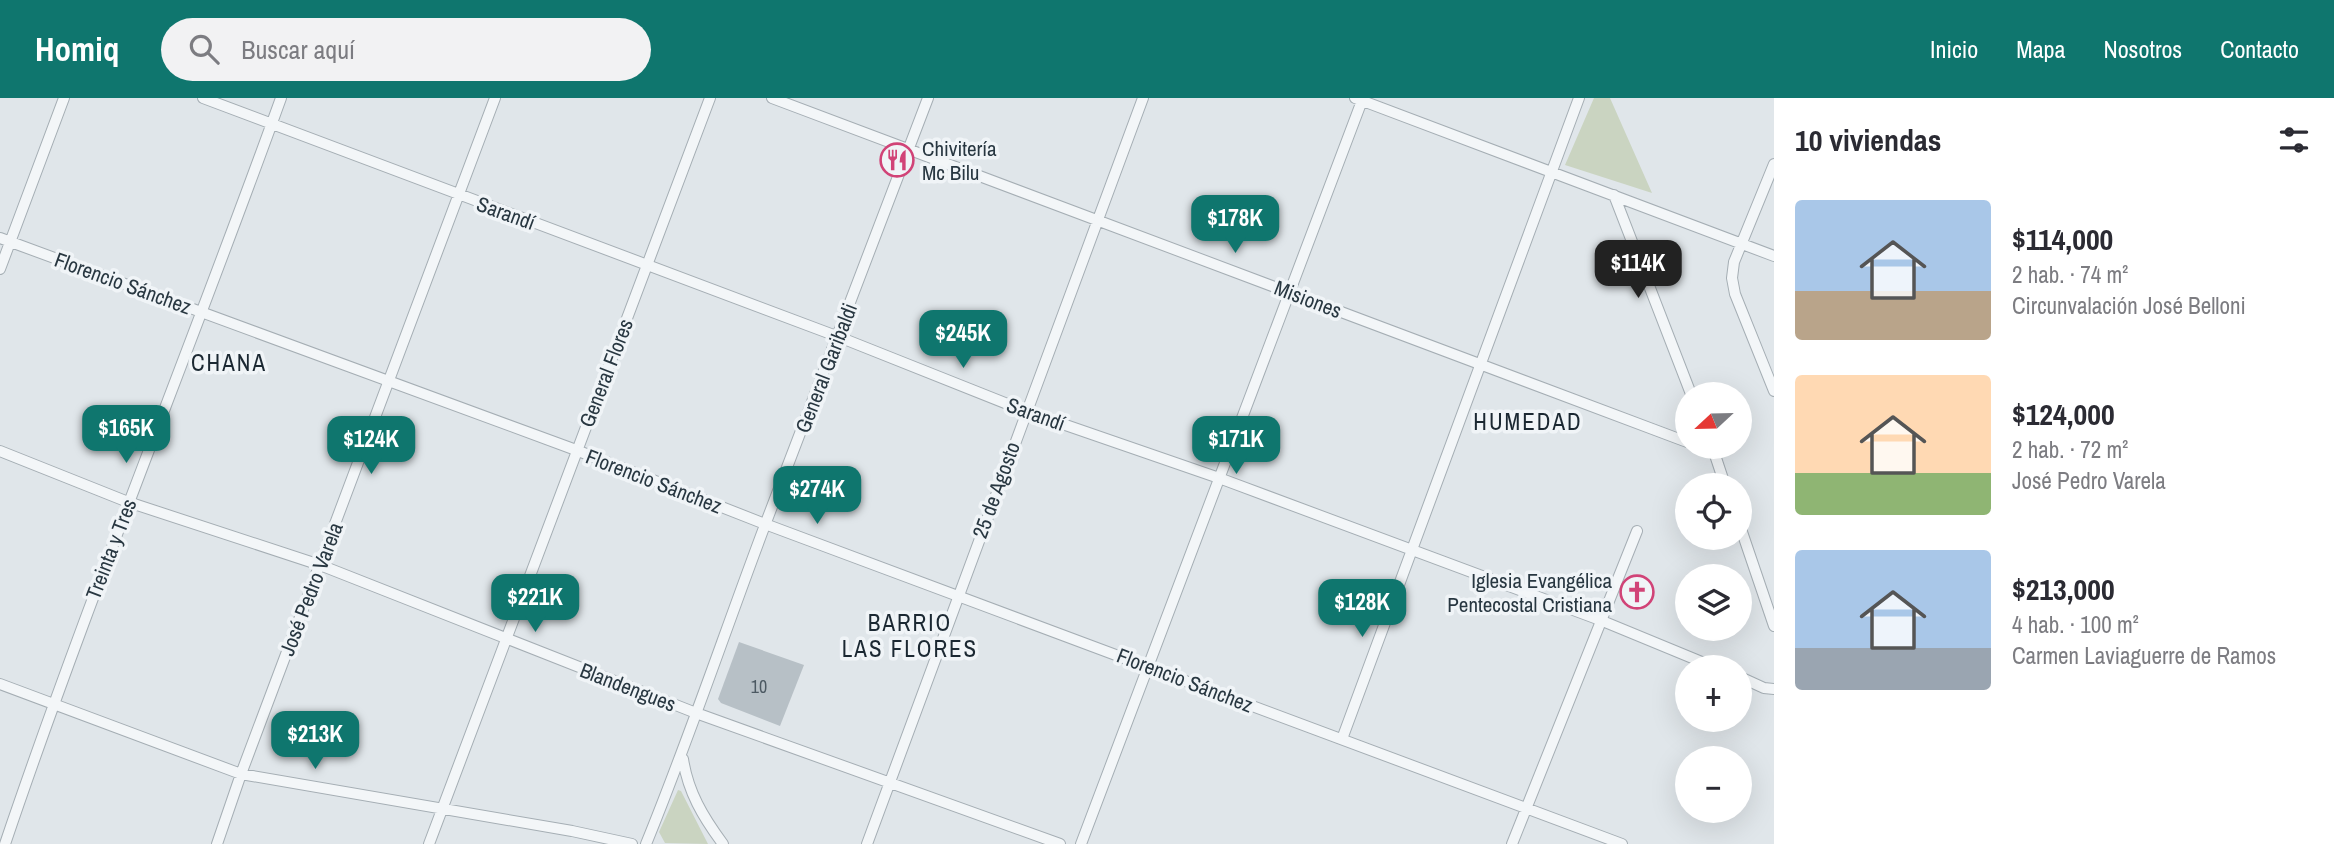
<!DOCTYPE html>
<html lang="es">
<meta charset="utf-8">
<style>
:root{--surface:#fff;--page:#f2f2f3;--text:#2b2b33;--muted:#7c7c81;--accent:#0f766e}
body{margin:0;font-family:"Archivo Narrow",sans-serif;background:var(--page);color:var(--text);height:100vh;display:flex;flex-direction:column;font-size:26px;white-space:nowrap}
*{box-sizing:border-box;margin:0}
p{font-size:23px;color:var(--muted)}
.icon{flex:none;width:38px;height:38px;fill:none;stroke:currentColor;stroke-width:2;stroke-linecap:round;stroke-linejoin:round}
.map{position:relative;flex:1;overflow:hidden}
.drawer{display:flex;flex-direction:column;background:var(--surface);width:560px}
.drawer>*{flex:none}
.needle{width:46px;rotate:248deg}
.fabs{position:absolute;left:1675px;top:284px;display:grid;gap:14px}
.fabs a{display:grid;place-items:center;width:77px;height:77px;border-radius:50%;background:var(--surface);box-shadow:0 7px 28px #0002;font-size:35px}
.price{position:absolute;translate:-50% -60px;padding:0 16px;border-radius:14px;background:var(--accent);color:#fff;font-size:23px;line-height:46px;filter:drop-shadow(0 2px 4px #0008)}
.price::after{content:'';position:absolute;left:50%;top:42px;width:21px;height:16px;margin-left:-10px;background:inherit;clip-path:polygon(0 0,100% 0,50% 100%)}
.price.selected{background:#222;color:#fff}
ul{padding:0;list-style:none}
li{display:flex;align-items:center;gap:21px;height:175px;padding:0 21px}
li span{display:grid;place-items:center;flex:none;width:196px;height:140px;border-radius:7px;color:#555}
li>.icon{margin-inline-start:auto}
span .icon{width:84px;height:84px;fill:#fffc;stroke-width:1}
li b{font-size:30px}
h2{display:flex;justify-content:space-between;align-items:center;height:84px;padding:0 21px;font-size:30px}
header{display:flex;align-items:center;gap:42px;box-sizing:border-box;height:98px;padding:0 35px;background:var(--accent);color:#fff}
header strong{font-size:33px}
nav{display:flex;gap:38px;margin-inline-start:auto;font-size:24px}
.search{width:490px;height:63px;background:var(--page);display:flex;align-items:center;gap:18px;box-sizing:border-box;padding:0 24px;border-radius:38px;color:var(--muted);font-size:26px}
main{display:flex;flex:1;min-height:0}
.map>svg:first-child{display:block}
.green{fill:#cad4c1}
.building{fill:#b7c0c6}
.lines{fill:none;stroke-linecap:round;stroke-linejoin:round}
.minor-casing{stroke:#a5aeb4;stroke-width:12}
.minor{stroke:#f3f6f8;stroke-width:10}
.labels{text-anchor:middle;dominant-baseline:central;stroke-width:7;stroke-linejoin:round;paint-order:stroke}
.number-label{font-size:18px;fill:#4c5962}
.poi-label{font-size:21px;fill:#283741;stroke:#f0f4f7;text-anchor:start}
.street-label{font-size:21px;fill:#283741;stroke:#f0f4f7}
.neighbourhood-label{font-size:23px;letter-spacing:2px;fill:#1b2832;stroke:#f0f4f7}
</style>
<header>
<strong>Homiq</strong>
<div class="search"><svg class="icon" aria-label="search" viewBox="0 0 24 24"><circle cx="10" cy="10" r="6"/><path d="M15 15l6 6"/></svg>Buscar aquí</div>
<nav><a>Inicio</a><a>Mapa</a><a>Nosotros</a><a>Contacto</a></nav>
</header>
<main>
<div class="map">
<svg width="1774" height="746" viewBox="0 0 1774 746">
<rect width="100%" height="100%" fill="#e0e6ea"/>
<path class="green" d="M1594 0H1610L1652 95 1565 67Z
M678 692 681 693 708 746 665 745 659 734Z"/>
<path class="building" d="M739 544 804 567 780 628 721 605 718 601Z"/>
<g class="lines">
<defs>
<path id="minor" d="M203 0 839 239 1025 313 1219 380 1600 522 1714 569
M772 0 1687 344
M1355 0 1774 158
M1774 66 1734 164 1732 180 1735 196 1774 293
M1614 97 1691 296
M0 140 576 352 765 426 1622 746
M0 171 64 0
M1699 348 1714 354
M1712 348 1725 387
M0 353 128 404 320 467 696 615 1060 746
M1740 428 1774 528
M1740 579 1764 590 1774 591
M0 586 241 676 572 733 632 746
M1342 641 1579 0
M683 661C688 694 703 719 723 746
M5 746C90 495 191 250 281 0
M217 746 241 676 495 0
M429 746 710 0
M646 746C689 641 725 533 765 427 819 285 874 143 928 0
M867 746 1143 0
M1081 746 1363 0
M1512 746 1637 433"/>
</defs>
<use href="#minor" class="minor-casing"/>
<use href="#minor" class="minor"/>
</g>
<defs>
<symbol id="restaurant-ring" viewBox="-11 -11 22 22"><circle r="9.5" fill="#f0f4f7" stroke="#d14377" stroke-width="1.5"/><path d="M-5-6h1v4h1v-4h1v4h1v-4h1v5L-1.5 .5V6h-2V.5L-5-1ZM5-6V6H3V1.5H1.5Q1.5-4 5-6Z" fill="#d14377"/></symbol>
<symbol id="church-ring" viewBox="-11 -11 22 22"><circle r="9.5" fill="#f0f4f7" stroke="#d14377" stroke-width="1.5"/><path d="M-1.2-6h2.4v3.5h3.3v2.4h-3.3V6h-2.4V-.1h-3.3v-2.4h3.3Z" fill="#d14377"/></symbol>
</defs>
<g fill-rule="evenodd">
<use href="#restaurant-ring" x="878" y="43" width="38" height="38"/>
<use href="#church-ring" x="1618" y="475" width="38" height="38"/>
</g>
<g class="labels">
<g class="number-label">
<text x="759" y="588">10</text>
</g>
<g class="poi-label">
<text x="922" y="50">Chivitería<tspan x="922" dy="24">Mc Bilu</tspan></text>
<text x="1612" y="482" text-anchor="end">Iglesia Evangélica<tspan x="1612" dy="24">Pentecostal Cristiana</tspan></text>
</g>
<g class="street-label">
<text transform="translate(506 115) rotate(20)">Sarandí</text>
<text transform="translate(123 185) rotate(20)">Florencio Sánchez</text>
<text transform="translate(1308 201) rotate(21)">Misiones</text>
<text transform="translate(826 270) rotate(-69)">General Garibaldi</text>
<text transform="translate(606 275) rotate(-69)">General Flores</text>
<text transform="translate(1036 316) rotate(20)">Sarandí</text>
<text transform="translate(654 383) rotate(21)">Florencio Sánchez</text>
<text transform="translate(996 392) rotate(-70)">25 de Agosto</text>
<text transform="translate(111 451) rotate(-69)">Treinta y Tres</text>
<text transform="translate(311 491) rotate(-69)">José Pedro Varela</text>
<text transform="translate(1185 582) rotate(21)">Florencio Sánchez</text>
<text transform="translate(628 589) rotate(21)">Blandengues</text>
</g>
<g class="neighbourhood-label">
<text x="229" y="264">CHANA</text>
<text x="1528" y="323">HUMEDAD</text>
<text x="910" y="524">BARRIO<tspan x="910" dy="26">LAS FLORES</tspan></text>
</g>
</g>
</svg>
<div class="fabs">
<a><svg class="needle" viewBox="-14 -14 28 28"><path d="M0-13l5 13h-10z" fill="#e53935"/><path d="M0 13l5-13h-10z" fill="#7c7c81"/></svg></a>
<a><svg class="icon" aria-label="locate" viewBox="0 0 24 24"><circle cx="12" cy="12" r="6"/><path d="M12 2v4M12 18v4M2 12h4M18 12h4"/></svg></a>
<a><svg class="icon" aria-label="layers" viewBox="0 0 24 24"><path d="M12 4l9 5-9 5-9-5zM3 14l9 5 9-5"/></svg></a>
<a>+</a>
<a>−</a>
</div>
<b class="price" style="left:1235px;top:157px">$178K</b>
<b class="price selected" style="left:1638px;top:202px">$114K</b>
<b class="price" style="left:963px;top:272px">$245K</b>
<b class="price" style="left:126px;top:367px">$165K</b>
<b class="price" style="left:371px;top:378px">$124K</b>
<b class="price" style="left:1236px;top:378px">$171K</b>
<b class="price" style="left:817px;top:428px">$274K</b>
<b class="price" style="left:535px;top:536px">$221K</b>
<b class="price" style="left:1362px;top:541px">$128K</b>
<b class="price" style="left:315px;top:673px">$213K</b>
</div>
<section class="drawer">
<h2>10 viviendas<svg class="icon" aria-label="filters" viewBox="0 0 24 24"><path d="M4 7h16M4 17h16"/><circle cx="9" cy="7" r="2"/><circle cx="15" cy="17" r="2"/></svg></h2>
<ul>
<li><span style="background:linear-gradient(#a9c7e8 65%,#b9a48a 0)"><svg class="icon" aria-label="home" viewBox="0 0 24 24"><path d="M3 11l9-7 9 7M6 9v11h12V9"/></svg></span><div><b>$114,000</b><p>2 hab. · 74 m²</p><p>Circunvalación José Belloni</p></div></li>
<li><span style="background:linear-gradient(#ffd9b3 70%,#8fb573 0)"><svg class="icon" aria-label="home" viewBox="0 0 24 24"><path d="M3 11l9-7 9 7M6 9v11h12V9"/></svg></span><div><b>$124,000</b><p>2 hab. · 72 m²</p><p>José Pedro Varela</p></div></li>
<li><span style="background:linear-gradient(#a9c7e8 70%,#9aa5b1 0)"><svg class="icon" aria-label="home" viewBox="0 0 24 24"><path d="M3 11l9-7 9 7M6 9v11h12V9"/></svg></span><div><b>$213,000</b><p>4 hab. · 100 m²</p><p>Carmen Laviaguerre de Ramos</p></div></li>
</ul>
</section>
</main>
